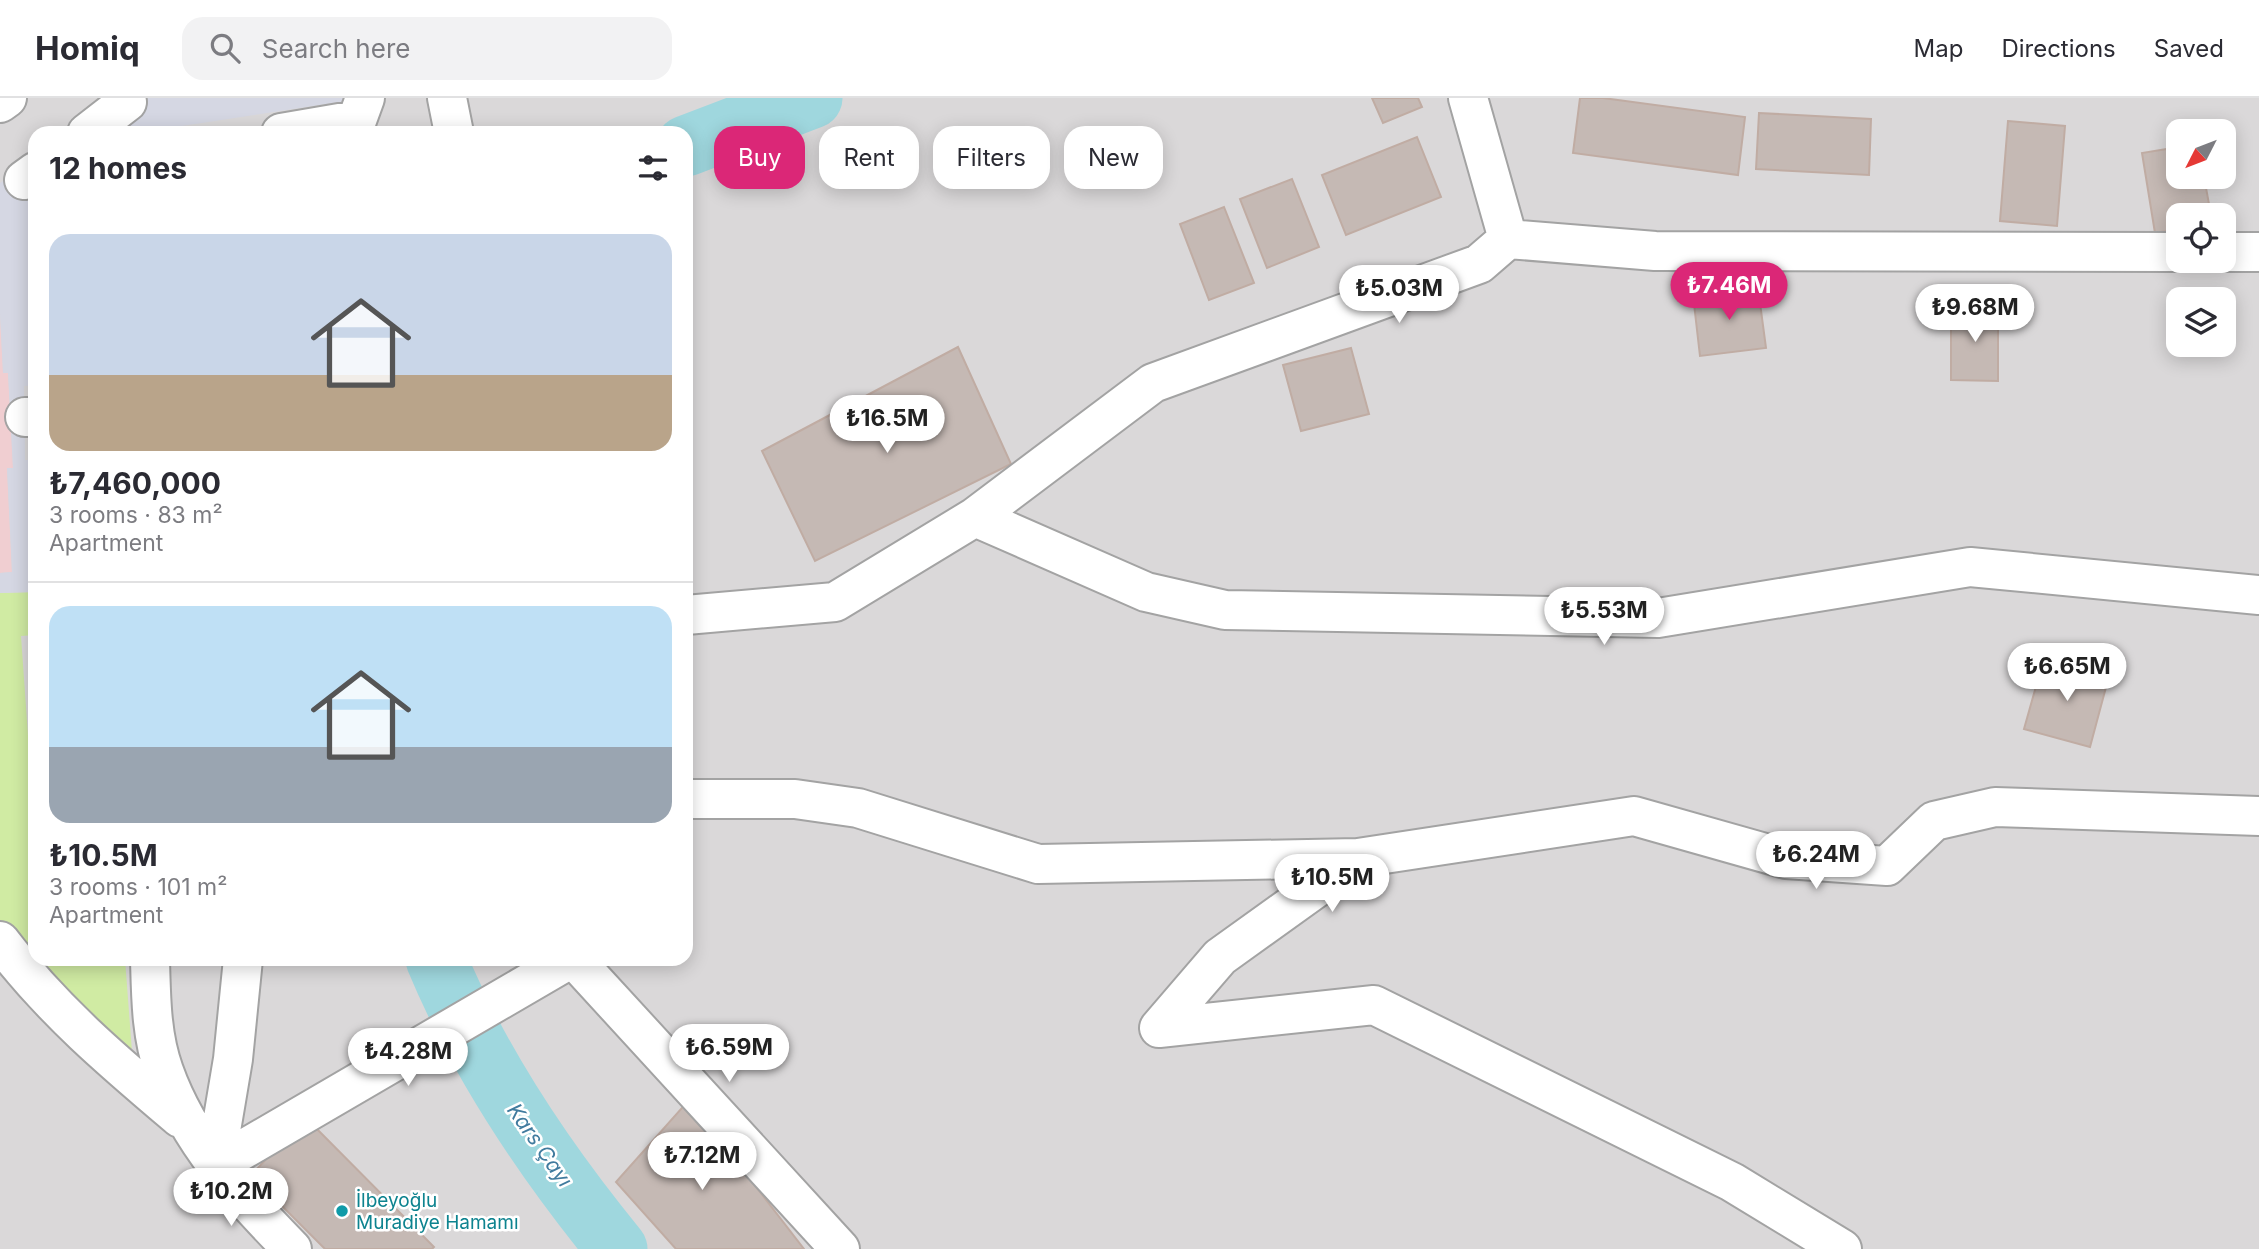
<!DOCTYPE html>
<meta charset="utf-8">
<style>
:root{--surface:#fff;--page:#f2f2f3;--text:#2b2b33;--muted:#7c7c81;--line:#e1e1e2;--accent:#db2777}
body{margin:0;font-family:Inter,sans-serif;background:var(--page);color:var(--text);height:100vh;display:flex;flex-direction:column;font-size:26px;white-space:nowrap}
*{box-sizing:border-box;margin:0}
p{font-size:23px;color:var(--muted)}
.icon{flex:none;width:38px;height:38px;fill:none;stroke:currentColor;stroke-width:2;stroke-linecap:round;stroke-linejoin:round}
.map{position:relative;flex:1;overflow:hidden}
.panel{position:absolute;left:28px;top:28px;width:665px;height:840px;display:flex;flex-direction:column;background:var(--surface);border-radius:21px;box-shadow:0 4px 18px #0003}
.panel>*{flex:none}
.banner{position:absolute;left:714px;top:28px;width:665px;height:63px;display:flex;gap:14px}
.needle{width:46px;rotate:228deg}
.controls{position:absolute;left:2166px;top:21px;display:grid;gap:14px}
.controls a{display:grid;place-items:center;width:70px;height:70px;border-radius:14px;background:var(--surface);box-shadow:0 4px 18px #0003;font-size:35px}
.price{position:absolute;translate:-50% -60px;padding:0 16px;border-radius:24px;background:#fff;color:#222;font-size:23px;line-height:46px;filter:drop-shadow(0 2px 4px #0008)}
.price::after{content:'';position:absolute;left:50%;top:42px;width:21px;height:16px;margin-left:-10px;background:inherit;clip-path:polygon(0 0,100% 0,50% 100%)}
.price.active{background:var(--accent);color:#fff}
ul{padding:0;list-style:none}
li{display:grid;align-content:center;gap:14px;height:371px;padding:0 21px}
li+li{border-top:2px solid var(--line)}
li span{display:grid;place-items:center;height:217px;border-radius:21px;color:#555}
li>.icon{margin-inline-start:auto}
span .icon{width:126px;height:126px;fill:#fffc;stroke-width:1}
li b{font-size:30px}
h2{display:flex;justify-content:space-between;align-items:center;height:84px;padding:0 21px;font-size:30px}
.tag{padding:0 24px;border-radius:21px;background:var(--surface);box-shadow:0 4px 18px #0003;font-size:24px;line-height:63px}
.tag.active{background:var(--accent);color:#fff}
header{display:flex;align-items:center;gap:42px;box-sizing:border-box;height:98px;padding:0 35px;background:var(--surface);border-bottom:2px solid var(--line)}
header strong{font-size:33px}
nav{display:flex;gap:38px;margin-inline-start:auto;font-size:24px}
.search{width:490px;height:63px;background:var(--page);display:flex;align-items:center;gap:18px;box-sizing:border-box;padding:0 24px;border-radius:21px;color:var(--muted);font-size:26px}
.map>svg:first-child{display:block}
.residential{fill:#dad8d9;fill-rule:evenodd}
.commercial{fill:#f0ced1}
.grass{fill:#d0eba3}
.plaza{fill:#d5d7e3}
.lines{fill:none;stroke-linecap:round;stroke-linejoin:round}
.river{stroke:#9fd7de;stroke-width:61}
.building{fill:#c5b9b4;stroke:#c0aca3;stroke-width:2}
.minor-casing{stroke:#a3a3a3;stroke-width:42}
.minor{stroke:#fff;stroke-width:38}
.culture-dot{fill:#0f9aa8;stroke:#fff;stroke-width:2.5}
.labels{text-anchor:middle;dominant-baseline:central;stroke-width:5;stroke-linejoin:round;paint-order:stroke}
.culture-label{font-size:19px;fill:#0d838f;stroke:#fff;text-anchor:start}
.water-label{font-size:21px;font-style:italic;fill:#407b9e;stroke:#fff}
</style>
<header>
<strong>Homiq</strong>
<div class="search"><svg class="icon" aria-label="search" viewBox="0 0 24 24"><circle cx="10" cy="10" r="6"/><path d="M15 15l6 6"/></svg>Search here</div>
<nav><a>Map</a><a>Directions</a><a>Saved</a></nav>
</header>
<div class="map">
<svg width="2259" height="1151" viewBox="0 0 2259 1151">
<rect width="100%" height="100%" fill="#eee8e1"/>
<path class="residential" d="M0 0H2259V1151H0ZM2179 33H2224V79H2179ZM35 35H686V861H35ZM2179 117H2224V163H2179ZM2179 201H2224V247H2179Z"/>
<path class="commercial" d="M0 216 3 274H8L13 370 7 371 12 474 0 475Z"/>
<path class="grass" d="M35 494V537L21 538 35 737V861H70L71 865 125 861 133 967 25 857 0 822V495Z"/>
<path class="plaza" d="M127 0H365L136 35H128Z
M17 74 35 99V151H31L35 287 24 288 25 362H35V494L0 495V475L12 474 7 370H13L8 275H3L0 216V85Z"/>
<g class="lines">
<path class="river" d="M686 48 812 0
M436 861C480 967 544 1062 617 1151"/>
</g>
<path class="building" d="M1372 0H1418L1422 9 1383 25Z
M1580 0H1603L1745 19 1738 77 1573 55Z
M1759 15 1871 21 1869 77 1756 71Z
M2008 23 2065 28 2057 128 2000 123Z
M1417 39 1441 99 1346 137 1322 77Z
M2179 49V79H2204L2211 117H2179V131L2155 135 2142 55Z
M1292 81 1319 149 1267 170 1240 101Z
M1224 109 1254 185 1209 202 1180 126Z
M1758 190 1766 250 1700 258 1693 197Z
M1951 209H1998V283L1951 282Z
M958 249 1011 366 815 463 762 353Z
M1351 250 1369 316 1301 333 1283 267Z
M2044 560 2109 578 2090 649 2024 631Z
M70 861H110L70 866Z
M689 1002 804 1151H676L616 1084Z
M306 1020 434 1149 432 1151H325L251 1077Z"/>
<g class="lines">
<defs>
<path id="minor" d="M447 0 454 35
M1468 0 1508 141
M0 5 7 0
M87 35 127 4
M281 35 357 22 365 0
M24 82 35 74
M2224 154H2259
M25 319H35
M975 419 1146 494 1225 512 1658 520 1970 469 2259 497
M686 517 835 504 975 419 1153 285 1479 166 1508 141 1655 153 2179 154
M686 701H795L858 710 1038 766 1358 760 1220 859 1159 930 1374 907 1732 1084 1842 1151
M1358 760 1634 718 1786 761 1887 768 1934 723 1995 709 2259 718
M0 843C52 912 115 965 180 1020
M150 861C151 898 151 938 164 973 189 1044 240 1098 292 1151
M574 861 840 1151
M215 1068 570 861
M215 1068 233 961 243 861"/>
</defs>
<use href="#minor" class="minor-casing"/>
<use href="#minor" class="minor"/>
</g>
<circle class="culture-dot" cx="342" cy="1113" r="7"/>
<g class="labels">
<g class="culture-label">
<text x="356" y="1102">İlbeyoğlu<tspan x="356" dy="22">Muradiye Hamamı</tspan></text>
</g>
<g class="water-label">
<text transform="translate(540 1047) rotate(55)">Kars Çayı</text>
</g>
</g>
</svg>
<div class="controls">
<a><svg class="needle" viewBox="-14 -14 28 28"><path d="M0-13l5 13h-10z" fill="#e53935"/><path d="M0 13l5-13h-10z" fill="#7c7c81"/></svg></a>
<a><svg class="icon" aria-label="locate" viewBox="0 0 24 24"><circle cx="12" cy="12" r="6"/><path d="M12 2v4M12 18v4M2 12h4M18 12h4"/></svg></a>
<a><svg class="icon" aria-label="layers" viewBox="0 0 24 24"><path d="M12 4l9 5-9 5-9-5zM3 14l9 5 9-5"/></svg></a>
</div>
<b class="price active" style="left:1729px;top:224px">₺7.46M</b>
<b class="price" style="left:1399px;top:227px">₺5.03M</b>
<b class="price" style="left:1975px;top:246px">₺9.68M</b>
<b class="price" style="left:887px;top:357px">₺16.5M</b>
<b class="price" style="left:1604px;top:549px">₺5.53M</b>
<b class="price" style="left:2067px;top:605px">₺6.65M</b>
<b class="price" style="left:1816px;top:793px">₺6.24M</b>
<b class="price" style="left:1332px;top:816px">₺10.5M</b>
<b class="price" style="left:729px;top:986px">₺6.59M</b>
<b class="price" style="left:408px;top:990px">₺4.28M</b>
<b class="price" style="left:702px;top:1094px">₺7.12M</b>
<b class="price" style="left:231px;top:1130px">₺10.2M</b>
<div class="banner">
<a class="tag active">Buy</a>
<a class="tag">Rent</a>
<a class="tag">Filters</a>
<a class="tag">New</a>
</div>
<section class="panel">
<h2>12 homes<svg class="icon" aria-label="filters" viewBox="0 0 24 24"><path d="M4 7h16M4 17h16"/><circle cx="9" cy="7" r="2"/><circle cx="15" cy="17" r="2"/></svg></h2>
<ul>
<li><span style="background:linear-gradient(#c9d6e8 65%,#b9a48a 0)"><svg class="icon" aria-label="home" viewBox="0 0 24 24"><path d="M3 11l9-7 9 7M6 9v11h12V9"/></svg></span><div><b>₺7,460,000</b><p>3 rooms · 83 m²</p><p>Apartment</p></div></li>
<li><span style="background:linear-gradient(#bfe0f5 65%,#9aa5b1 0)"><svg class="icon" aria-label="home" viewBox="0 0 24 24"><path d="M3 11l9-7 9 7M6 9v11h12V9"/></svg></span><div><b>₺10.5M</b><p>3 rooms · 101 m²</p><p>Apartment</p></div></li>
</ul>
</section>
</div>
